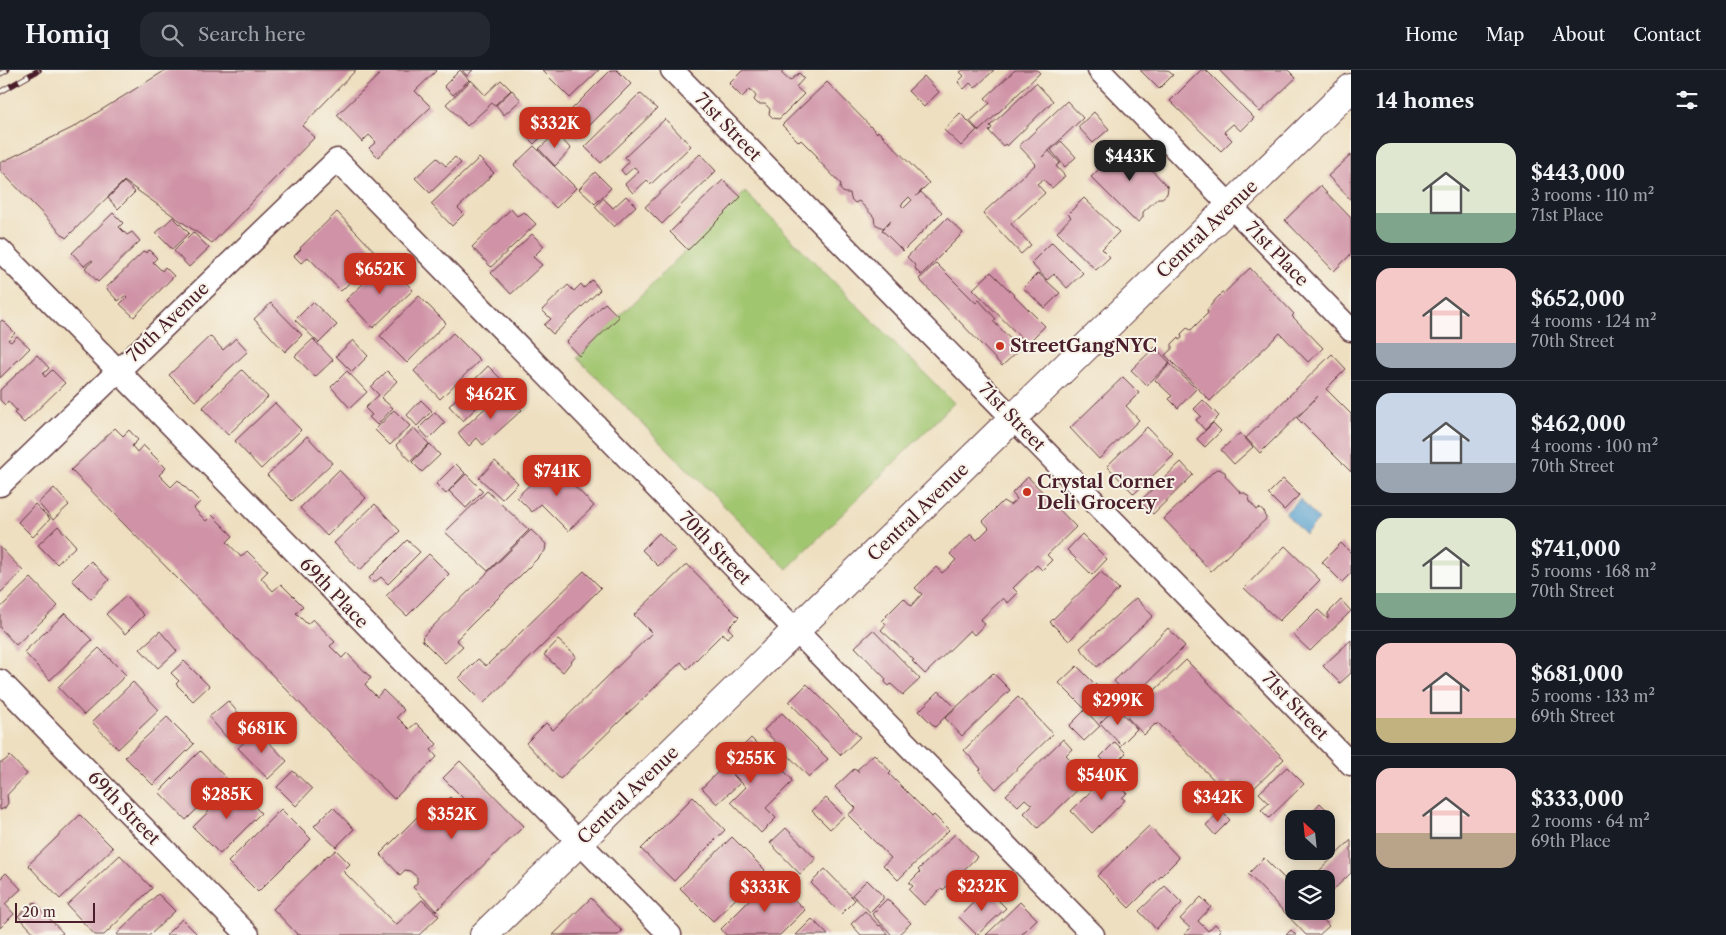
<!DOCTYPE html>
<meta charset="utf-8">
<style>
:root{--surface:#171b24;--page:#242831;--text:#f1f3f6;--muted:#9ea1a6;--line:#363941;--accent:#c8321e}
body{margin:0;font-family:"Libre Caslon Text",serif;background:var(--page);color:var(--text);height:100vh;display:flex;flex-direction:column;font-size:19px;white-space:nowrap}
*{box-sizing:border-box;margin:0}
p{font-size:16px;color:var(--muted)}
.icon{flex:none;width:28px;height:28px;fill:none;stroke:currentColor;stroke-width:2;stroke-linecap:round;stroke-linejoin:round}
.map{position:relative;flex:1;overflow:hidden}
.sheet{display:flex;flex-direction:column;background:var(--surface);width:375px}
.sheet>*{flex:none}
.needle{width:32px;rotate:333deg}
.buttons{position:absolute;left:1285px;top:740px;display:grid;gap:10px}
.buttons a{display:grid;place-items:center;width:50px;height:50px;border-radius:10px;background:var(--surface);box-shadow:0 2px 12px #0003;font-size:25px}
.scale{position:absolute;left:15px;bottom:12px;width:80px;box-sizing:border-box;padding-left:5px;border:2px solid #4a1f2b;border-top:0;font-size:14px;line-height:18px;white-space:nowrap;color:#4a1f2b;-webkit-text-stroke:4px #f7f3e8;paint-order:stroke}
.price{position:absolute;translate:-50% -42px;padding:0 11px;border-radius:10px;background:var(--accent);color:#fff;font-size:16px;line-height:32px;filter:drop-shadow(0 1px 2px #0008)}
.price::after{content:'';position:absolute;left:50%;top:30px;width:15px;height:11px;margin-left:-8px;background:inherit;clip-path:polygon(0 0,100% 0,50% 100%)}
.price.selected{background:#222;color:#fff}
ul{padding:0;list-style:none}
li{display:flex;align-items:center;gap:15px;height:125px;padding:0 25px}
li+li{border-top:1px solid var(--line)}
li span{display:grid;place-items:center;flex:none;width:140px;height:100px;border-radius:15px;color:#555}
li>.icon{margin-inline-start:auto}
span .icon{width:60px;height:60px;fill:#fffc;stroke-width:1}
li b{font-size:21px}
h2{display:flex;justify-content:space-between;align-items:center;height:60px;padding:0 25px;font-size:21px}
header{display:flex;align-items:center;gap:30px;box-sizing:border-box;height:70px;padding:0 25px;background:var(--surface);border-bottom:1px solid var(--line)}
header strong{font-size:24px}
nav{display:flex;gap:28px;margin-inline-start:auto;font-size:18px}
.search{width:350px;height:45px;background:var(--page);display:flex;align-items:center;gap:12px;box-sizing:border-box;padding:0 18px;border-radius:15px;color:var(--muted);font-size:19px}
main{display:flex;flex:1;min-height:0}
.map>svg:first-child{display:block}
.green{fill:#a1c670;stroke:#76724e}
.water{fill:#5aa2d0;stroke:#52607e}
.building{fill:#cf92a6;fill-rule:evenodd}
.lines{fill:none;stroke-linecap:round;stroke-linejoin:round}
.street-casing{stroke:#633c41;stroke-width:25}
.secondary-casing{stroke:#633c41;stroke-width:30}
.street{stroke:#fff;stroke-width:22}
.secondary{stroke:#fff;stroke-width:28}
.rail-casing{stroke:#4a1f2b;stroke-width:5.5}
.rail{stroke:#f7f3e8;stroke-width:4;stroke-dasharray:11;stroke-linecap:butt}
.poi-dot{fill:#c8321e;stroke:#f7f3e8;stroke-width:2}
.labels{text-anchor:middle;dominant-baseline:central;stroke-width:4;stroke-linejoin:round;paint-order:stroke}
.street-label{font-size:18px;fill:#4a1f2b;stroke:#f7f3e8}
.poi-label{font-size:18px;font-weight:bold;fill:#4a1f2b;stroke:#f7f3e8;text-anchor:start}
</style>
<header>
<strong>Homiq</strong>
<div class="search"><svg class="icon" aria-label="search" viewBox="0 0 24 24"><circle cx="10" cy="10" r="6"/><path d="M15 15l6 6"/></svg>Search here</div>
<nav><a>Home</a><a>Map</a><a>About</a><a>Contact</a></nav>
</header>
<main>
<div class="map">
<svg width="1351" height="865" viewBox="0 0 1351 865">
<rect width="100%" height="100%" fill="#f7f3e8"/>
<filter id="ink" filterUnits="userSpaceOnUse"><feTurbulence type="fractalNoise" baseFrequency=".02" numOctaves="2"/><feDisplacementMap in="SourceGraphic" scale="10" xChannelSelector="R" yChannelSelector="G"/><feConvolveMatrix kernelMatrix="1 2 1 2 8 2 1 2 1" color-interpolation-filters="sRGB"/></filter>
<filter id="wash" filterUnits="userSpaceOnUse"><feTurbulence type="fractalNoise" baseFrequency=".0096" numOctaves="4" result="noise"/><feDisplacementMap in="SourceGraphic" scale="20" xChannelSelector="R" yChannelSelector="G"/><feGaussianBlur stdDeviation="1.12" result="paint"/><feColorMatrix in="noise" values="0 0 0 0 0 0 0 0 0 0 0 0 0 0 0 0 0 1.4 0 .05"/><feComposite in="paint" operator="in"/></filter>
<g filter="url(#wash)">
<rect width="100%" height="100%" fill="#eedfc0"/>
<path class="green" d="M745 122 954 333 787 499 577 288Z"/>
<path class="water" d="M1300 429 1319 450 1305 464 1285 443Z"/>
<g id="blocks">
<path class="building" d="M166 0H356L302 56 315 67 212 173 124 111 66 168 0 100V93L72 58Z
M384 0H437L415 21 431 37 378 87 369 78 376 72 369 65 362 72 337 45Z
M460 0 469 10 453 25 444 16Z
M462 0H473L467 6Z
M542 0H599L570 28Z
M611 0H617L631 14 577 68 560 51Z
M743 0H784L781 3 790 11 799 3 804 8 796 17 804 24 779 49 773 48 769 44 770 39 765 34H758L754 30 756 26 750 19 742 27 729 14Z
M963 0H994L975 18 970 13 964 19 958 12 964 6 960 2Z
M1015 0H1037L1040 3 979 61 970 51 990 33 985 28Z
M1140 0H1167L1173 5 1159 19Z
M1201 0H1206L1254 48 1241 61 1233 54 1224 62 1232 70 1221 81 1170 31Z
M1219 0H1288L1296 8 1260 42Z
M924 6 939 22 924 37 908 21Z
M471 10 485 25 501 10 511 20 495 35 492 33 467 56 446 34Z
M827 12 877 63 878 61 929 113 916 126 921 122 942 142 903 181 882 160 891 151 883 158 875 154 874 147 859 131 855 133 851 129 850 123H844L840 119 841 114 816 88 818 87 801 70 799 72 782 55ZM909 127 912 130 904 138 901 135Z
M1036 13 1053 31 1007 76 1005 74 1003 76 989 61 992 58 990 56Z
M512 20 521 30 504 45 496 35Z
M640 23 657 39 601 93 585 77Z
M1067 31 1083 48 1042 87 1049 81 1060 93 1056 96 1065 106 1052 118 1043 109 1037 114 1045 123 1011 154 1031 175 1021 184 983 143 1036 94 1019 76Z
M1094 42 1109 59 1093 73 1078 57Z
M960 43 977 60 961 76 944 60Z
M541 47 551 57 534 74 524 64Z
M665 49 691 76 651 114 647 110 633 123 625 114 639 101 634 97 625 105 621 100 629 92 625 87Z
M556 63 571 79 555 96 539 79Z
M1061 71 1076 87 1065 97 1051 80Z
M1126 73 1168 117 1167 124 1162 128H1158L1143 142V147L1139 152 1133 149 1091 107Z
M534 76 576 118 556 138 514 95Z
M700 84 716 101 662 154 645 137Z
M1351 85V130L1328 106Z
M455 87 461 93 430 123 415 108 437 88 446 96Z
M479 88 494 103 458 138 464 144 452 156 431 134Z
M595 102 611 118 595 134 579 119Z
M723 110 741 127 688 180 670 162Z
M124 112 135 122 118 139 108 128Z
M1320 116 1351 148V184L1334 201 1285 150Z
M626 126 636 136 614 157 595 137 603 128 613 138Z
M1084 128 1119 162 1102 179 1110 187 1096 200 1057 162 1071 147 1068 144Z
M511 139 517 146 524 142 536 154 491 197 472 177Z
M337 142 378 185 341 221 308 187 301 193 294 186 301 179 300 178Z
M113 143 123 153 119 157 127 165 132 162 140 171 98 212 85 198 93 191 92 190 84 196 72 183Z
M173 147 189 163 172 179 156 163Z
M947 148 963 163 921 205 916 200 914 194 907 187Z
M193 162 209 178 189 197 174 181Z
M532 164 544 176 533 187 542 195 511 224 491 203Z
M1052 172 1083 203 1067 218 1054 204 1047 210 1031 193Z
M149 180 157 188 153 192 162 201 165 197 174 206 134 247 120 234 127 227 125 226 118 231 106 218 144 181 146 183Z
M386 192 413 220 373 258 346 230Z
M936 193 976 233 979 230 996 249 993 251 1020 279 1002 296 919 209Z
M1250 198 1294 244 1292 246 1323 278 1308 292 1280 263 1210 331 1172 292 1173 291 1172 292 1165 285 1172 279V274L1178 268 1179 270 1182 268 1181 264 1187 258 1191 260 1208 243 1207 240 1215 230 1222 223H1224Z
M991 202 1045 256 1027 274 973 219Z
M1038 203 1060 223 1045 238 1023 218Z
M592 210 600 220 553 264 544 255 551 249 542 240 568 215 574 221 581 214 584 218Z
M419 226 446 253 407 293 380 266Z
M313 232 337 255 319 273 295 250Z
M271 233 302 265 285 282 254 249Z
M605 233 619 247 579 286 566 272Z
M2 250 15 263 8 270 11 272 17 266 30 278 0 308V252Z
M453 263 480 290 440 329 414 301Z
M210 266 223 280 236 268 248 281 195 331 169 305Z
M313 269 333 290 315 307 295 286Z
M353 270 368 286 352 302 336 286Z
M1155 277 1170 293 1147 315 1131 300Z
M1332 284 1346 299 1326 319 1351 344V402L1297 348 1318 326 1260 383 1246 368Z
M37 285 49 298 43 304 45 307 52 300 65 313 24 353 14 343 17 341 8 331 5 335 0 330V320Z
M1170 294 1196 319 1178 338 1169 329 1172 326 1155 310Z
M488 296 503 311 463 351 449 336Z
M242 300 268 327 228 365 202 338Z
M347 301 367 322 350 338 331 317Z
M387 301 397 311 381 328 393 338 377 355 369 347 372 345 365 338 379 325 371 317Z
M1123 307 1139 323 1126 336 1139 350 1099 389 1070 358Z
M504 321 522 340 483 375 477 368 469 376 458 363Z
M421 330 432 341 417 356 407 345Z
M1203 330 1219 346 1205 360 1196 350 1201 346 1194 339Z
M275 333 301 360 261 399 235 371Z
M394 340 410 356 390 375 375 360Z
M435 342 445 353 429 369 419 358Z
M1213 353 1221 361 1205 377 1197 369Z
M1147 357 1174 385 1134 424 1107 396Z
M115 358 123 366 129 360 138 370 132 376 137 382 143 375 166 398 159 405 171 417 178 410 200 432 194 438 199 444 206 451 212 445 233 466 227 472 241 487 247 481 256 490 268 501 261 508 273 521 281 514 303 536 296 543 307 554 313 549 335 572 330 576 342 588 347 583 371 608 365 614 368 618 377 627 383 620 404 640 397 647 409 659 416 653 437 674 431 680 437 687 394 729 71 400Z
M414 358 429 374 411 391 396 375Z
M1240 363 1253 377 1234 394 1221 380Z
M307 366 332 393 292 431 267 405Z
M430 374 440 385 422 402 412 392Z
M495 391 518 413 502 429 479 408Z
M1181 392 1193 405 1153 444 1140 431Z
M552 393 594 436 568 461 541 434 532 442 517 427Z
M456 394 465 403 446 424 436 414Z
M1219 399 1225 402 1226 407 1241 423H1245L1249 427 1250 432 1257 440 1259 438 1265 443 1266 449 1211 501 1195 484 1196 483 1164 449 1215 400Z
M339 400 366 428 327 466 300 438Z
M466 404 483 421 466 438 449 421Z
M1028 407 1076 457 1047 485 1052 490 1042 500 1037 495 1013 518 1018 523 1008 533 1003 528 980 550 985 554 974 565 970 560 925 604 912 591 914 590 881 560 886 554 882 550 904 528 911 536 922 524 915 518 936 497 942 503 950 496 956 490 950 484 971 464 977 470 989 458 983 451 1003 431 1010 435 1017 429 1012 423Z
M1283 409 1299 425 1284 440 1268 424Z
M54 418 69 435 53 450 38 433Z
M487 421 529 460 488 501 445 462Z
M35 434 50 449 33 467 18 452Z
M375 434 400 461 360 500 334 473Z
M58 456 76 476 57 494 38 475Z
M531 460 546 474 545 481 456 570 463 576 445 593 422 570 423 568 422 567Z
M659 463 675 480 658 496 642 480Z
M1082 464 1107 489 1092 505 1067 480Z
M407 470 420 482 388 514 381 507 374 513 369 508Z
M1341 473 1351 483V503L1342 512 1322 492Z
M1285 476 1320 510 1279 551 1244 518Z
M0 477 23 501 0 523Z
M429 484 449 504 407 546 386 526Z
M91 491 109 510 91 529 72 510Z
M687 494 739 547 728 558 733 563 727 568 723 563 687 599 681 592 560 709 526 673 546 653 553 660 652 563 634 545Z
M584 501 601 518 484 633 459 608 478 589 486 596Z
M1101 502 1119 519 1069 571 1050 552Z
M31 508 58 536 16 575 0 558V538Z
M126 526 144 545 125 564 106 544Z
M1136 528 1153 546 1097 597 1080 578Z
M1341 530 1351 541 1310 581 1293 565 1318 540 1328 549V543Z
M65 543 92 570 50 610 24 582Z
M1168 558 1185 576 1131 629 1114 611Z
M873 560 920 609 903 625 891 614 889 616 885 612 886 609 855 577Z
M160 561 177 581 158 598 140 579Z
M558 570 576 586 563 602 544 585Z
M1351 570V603L1340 613 1323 596Z
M99 578 126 605 84 645 58 617Z
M1186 590 1284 689 1253 719 1246 712 1238 719 1230 711 1222 718 1158 653 1156 655 1155 654 1144 665 1127 647Z
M184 591 209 616 193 631 176 614 179 611 171 603Z
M1077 596 1103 622 1085 639 1059 613Z
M993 603 1010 620 962 666 945 648Z
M133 612 159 640 118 679 92 652Z
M807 614 860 667 841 685 789 632Z
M939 621 955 637 935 657 919 641Z
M1018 627 1053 664 996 719 979 701 981 699 964 680Z
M228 631 246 652 227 668 209 647Z
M1116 637 1137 659 1121 675 1100 653Z
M1085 640 1100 656 1084 671 1069 656Z
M782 643 828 689 809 707 764 660Z
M167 647 194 674 153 715 125 687Z
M257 660 287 691 268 709 238 678Z
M751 668 791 708 792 712 766 738 776 748 761 763 731 732 746 717 731 702 740 713 717 734 702 718Z
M1063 669 1072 679 1066 685 1089 709 1038 758 1024 743 1032 735 1031 734 1025 729 1018 736 1006 725Z
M1115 672 1126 683 1111 698 1100 687Z
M200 681 227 709 186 750 159 722Z
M874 684 891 702 889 704 932 747 934 745 949 760 898 810 883 795 891 788 848 745 856 738 835 717 854 699 859 702 857 700Z
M10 686 27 704 7 725 8 733 5 738 0 740V692H3Z
M460 691 524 756 436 841 413 817 417 813V807L410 801 405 800 400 805 380 784 427 737 434 743 450 727 476 753 482 747 443 708Z
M1116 696 1127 707 1119 715 1127 723 1122 728 1125 730 1092 763 1071 741Z
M1287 697 1304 714 1269 748 1261 740 1269 733 1259 723Z
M293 701 312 719 296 736 277 717Z
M234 716 261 743 220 784 193 757Z
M693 727 725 760 674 811 641 779Z
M826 728 844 746 830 759 812 741Z
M1320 733 1336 749 1326 759V749H1305Z
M333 737 354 759 336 777 314 756Z
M281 739 311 769 258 822 228 792Z
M1221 741 1230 750 1215 765 1206 755Z
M80 745 113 778 60 829 28 795Z
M1149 756 1179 788 1129 838 1097 806Z
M786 758 816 789 800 804 770 773Z
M1294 760V777L1285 768Z
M955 764 977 787 943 820 942 818 924 835 909 820 913 816 909 813 920 802 918 800Z
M732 767 765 800 713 851 680 818Z
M1351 770V803L1332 821 1326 815V809H1320L1316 804Z
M336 780 350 794 343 801 396 855 422 830 439 846 419 865H298L273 839 328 785 329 786Z
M120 785 152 818 104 865H95L67 835Z
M1264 788 1294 818V841H1316L1329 856 1319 865H1306L1248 804Z
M825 799 855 830 841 844 811 813Z
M6 803 21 819 5 834 14 844 0 858V809Z
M772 808 805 840 780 865H726L721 859Z
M867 810 883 826V829L870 842 852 825Z
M1165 816 1182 833 1156 859 1139 841Z
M987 819 1006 838 977 865 959 847Z
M158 824 175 841 150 865H116Z
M1201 827 1211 837 1198 851 1208 861 1215 854 1221 860 1217 865H1184L1190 858 1180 849Z
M591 828 622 861 618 865H553Z
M887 829 911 853 898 865H892L872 844Z
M34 832 63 863 60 865H36L18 846Z
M1020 832 1037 849 1021 865H986Z
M865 841 879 856 880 855 889 865H861L851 854Z
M182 849 198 865H166Z
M812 849 828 865H796Z
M1291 860 1296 865H1286Z"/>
</g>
</g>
<g filter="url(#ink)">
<use href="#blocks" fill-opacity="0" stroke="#633c41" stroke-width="1"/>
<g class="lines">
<defs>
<path id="street" d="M672 0 1351 694
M1099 0 1351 260
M0 180 670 865
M0 415 337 90 1093 865
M0 611 248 865"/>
<path id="secondary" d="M484 865 1351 18"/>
</defs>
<use href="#street" class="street-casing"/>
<use href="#secondary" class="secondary-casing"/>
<use href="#street" class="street"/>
<use href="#secondary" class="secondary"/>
<defs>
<path id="rail" d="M0 4 7 0
M0 22 39 0"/>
</defs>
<use href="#rail" class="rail-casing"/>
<use href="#rail" class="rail"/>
</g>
</g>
<g class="poi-dot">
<circle cx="1000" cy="276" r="5"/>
<circle cx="1027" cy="422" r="5"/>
</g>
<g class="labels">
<g class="street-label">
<text transform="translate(728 57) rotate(46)">71st Street</text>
<text transform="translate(1207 159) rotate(-44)">Central Avenue</text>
<text transform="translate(1277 184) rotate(46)">71st Place</text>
<text transform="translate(168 252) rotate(-44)">70th Avenue</text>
<text transform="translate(1012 347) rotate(46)">71st Street</text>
<text transform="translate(918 442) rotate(-44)">Central Avenue</text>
<text transform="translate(715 478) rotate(46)">70th Street</text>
<text transform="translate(334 523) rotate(46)">69th Place</text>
<text transform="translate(1295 636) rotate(46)">71st Street</text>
<text transform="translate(628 725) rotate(-44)">Central Avenue</text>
<text transform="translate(124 738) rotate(46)">69th Street</text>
</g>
<g class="poi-label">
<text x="1010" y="276">StreetGangNYC</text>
<text x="1037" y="412">Crystal Corner<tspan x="1037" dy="21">Deli Grocery</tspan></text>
</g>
</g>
</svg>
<div class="buttons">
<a><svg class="needle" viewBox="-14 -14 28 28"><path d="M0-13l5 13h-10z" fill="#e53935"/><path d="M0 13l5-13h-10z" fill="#9ea1a6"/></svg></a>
<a><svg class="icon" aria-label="layers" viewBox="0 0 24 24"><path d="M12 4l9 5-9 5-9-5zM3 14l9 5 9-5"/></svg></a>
</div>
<div class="scale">20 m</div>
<b class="price" style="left:555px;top:79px">$332K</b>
<b class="price selected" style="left:1130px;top:112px">$443K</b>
<b class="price" style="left:380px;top:225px">$652K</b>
<b class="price" style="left:491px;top:350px">$462K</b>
<b class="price" style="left:557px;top:427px">$741K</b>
<b class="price" style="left:1118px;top:656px">$299K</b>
<b class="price" style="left:262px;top:684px">$681K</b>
<b class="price" style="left:751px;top:714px">$255K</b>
<b class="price" style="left:1102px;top:731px">$540K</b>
<b class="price" style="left:227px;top:750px">$285K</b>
<b class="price" style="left:1218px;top:753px">$342K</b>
<b class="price" style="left:452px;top:770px">$352K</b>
<b class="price" style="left:982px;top:842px">$232K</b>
<b class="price" style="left:765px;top:843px">$333K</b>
</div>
<section class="sheet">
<h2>14 homes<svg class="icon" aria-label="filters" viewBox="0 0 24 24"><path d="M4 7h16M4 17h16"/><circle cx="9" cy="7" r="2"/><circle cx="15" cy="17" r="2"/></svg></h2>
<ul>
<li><span style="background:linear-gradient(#dfe7d0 70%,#7fa58c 0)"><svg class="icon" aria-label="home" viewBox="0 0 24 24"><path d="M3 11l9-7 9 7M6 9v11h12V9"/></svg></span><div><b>$443,000</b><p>3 rooms · 110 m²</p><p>71st Place</p></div></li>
<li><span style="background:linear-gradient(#f6c9c9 75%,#9aa5b1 0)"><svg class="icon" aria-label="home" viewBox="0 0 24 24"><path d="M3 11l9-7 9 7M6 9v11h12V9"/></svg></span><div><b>$652,000</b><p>4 rooms · 124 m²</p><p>70th Street</p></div></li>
<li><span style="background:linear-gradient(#c9d6e8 70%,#9aa5b1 0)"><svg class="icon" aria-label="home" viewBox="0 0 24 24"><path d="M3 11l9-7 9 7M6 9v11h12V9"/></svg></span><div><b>$462,000</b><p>4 rooms · 100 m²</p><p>70th Street</p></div></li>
<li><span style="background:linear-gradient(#dfe7d0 75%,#7fa58c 0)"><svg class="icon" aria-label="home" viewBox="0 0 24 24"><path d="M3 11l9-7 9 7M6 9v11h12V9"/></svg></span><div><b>$741,000</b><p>5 rooms · 168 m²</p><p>70th Street</p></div></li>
<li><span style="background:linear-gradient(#f6c9c9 75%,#c2b280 0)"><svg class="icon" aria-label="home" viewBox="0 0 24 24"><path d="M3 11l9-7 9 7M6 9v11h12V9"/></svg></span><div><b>$681,000</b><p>5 rooms · 133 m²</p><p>69th Street</p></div></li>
<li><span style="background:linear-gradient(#f6c9c9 65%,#b9a48a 0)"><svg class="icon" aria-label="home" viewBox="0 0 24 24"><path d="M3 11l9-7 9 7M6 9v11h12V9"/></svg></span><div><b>$333,000</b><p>2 rooms · 64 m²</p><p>69th Place</p></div></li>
</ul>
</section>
</main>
